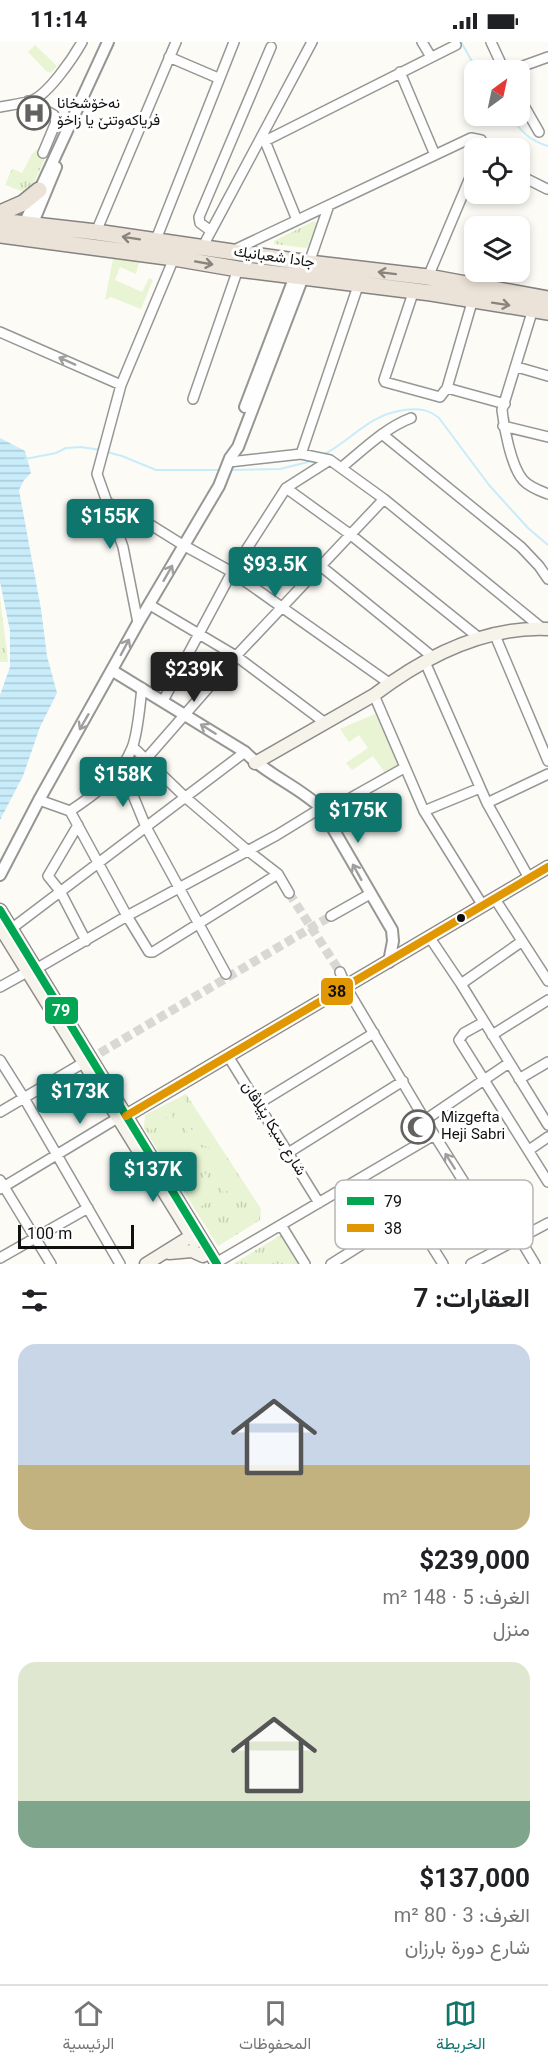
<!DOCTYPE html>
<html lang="ar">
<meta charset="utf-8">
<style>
:root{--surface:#fff;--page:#f2f2f2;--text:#202124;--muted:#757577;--line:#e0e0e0;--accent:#0f766e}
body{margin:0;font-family:Georgia,Vazirmatn,serif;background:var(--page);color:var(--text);direction:rtl;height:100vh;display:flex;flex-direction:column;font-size:22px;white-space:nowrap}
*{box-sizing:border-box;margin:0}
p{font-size:20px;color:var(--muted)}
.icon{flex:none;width:33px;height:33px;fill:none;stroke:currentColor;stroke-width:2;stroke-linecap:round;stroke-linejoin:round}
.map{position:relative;height:1222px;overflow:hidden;direction:ltr}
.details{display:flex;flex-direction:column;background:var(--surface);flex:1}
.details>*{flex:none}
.needle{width:39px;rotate:33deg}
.fabs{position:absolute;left:464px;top:18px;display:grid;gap:12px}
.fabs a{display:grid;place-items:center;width:66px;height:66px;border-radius:12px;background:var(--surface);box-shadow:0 3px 9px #0003;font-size:30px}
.scale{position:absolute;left:18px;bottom:15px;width:116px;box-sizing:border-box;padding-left:6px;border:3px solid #101010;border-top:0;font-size:16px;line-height:21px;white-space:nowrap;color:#101010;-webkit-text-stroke:4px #fff;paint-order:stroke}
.price{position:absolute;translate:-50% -51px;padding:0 14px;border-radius:6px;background:var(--accent);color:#fff;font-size:20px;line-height:39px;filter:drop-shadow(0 2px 3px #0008)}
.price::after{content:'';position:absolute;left:50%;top:36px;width:18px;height:14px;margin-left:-9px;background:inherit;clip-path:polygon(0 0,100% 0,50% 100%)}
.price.on{background:#222;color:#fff}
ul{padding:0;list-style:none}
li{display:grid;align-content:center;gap:12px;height:318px;padding:0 18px}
li span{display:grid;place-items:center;height:186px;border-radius:18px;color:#555}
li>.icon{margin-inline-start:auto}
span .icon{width:108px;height:108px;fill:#fffc;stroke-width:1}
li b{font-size:26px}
h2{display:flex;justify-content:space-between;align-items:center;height:72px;padding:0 18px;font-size:26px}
.status{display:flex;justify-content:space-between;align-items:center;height:42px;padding:0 30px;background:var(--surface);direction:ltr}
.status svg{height:16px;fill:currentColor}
.tabs{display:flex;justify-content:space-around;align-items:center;height:84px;border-top:2px solid var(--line);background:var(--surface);font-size:16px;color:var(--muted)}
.tabs a{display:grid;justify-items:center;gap:3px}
.tabs .on{color:var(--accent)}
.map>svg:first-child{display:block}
.grass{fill:url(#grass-tufts)}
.garden{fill:#e8f4d3}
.water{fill:url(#water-rules)}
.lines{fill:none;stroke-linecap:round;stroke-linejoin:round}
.stream{stroke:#c8ecfa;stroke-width:2}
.minor-tunnel{stroke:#d9d8d4;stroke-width:9;stroke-dasharray:9 4.5;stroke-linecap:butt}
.minor-casing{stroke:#969694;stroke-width:12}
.tertiary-casing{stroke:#969694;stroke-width:14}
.secondary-casing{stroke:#8d8c8a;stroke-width:15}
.trunk-casing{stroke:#848381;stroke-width:18}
.minor{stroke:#fffefe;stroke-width:9}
.tertiary{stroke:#fffefe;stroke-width:10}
.secondary{stroke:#f6f3eb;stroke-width:12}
.trunk{stroke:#ece3d8;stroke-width:15}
.bus-1-casing{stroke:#fff;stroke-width:12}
.bus-2-casing{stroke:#fff;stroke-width:12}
.bus-1{stroke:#00a651;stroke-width:8}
.bus-2{stroke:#e09702;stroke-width:8}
.oneway{stroke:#89847e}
.oneway2{stroke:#9f9f9f}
.bus-dot{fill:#101010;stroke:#fff;stroke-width:2}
.labels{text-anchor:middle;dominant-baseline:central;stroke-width:6;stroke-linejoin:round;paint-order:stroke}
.poi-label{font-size:15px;fill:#101010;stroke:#fff;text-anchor:start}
.street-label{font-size:15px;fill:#101010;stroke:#fff}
.key{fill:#fff;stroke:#b7b7b7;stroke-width:1.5}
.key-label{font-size:16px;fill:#101010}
.line-badge{stroke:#fff;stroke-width:2}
.badge-label{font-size:16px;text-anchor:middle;font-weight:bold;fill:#fff}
.pale-badge-label{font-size:16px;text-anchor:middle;font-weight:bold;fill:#111}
</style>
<div class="status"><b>11:14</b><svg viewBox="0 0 49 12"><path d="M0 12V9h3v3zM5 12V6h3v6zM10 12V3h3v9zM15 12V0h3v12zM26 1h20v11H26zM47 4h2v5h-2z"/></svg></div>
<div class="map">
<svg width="548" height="1222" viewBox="0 0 548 1222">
<defs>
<pattern id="grass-tufts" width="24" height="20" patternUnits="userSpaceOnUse" patternTransform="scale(1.5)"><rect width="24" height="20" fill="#e8f4d3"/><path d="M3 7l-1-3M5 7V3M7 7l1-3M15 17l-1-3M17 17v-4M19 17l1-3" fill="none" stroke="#c6d0b4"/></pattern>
<pattern id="water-rules" width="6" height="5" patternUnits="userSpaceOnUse" patternTransform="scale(1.5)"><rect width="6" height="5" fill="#c8ecfa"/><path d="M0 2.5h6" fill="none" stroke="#abc9d5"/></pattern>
</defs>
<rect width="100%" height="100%" fill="#fcfbf6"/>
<path class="grass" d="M41 104 47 112 31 147 24 150 5 143 11 129 13 127 22 131 32 112Z
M314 179 317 181 307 206 274 202V199Z
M0 555 8 620H0Z
M186 1052 261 1167 260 1178 218 1204 144 1086 145 1073Z
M281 1193 299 1222H233Z"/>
<path class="garden" d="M35 3 57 24 51 31 46 29 28 10Z
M113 217 139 220 136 232 120 225 115 238 142 250 149 236 153 238 141 267 111 255 105 258Z
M375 672 399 723 385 731 373 714 352 728 346 721 368 706 359 693 349 700 340 687Z
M183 1055 192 1072 188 1080C190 1089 196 1094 205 1092L214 1107 193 1100 171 1062Z
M166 1063 173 1075 170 1077 164 1074 157 1075 152 1089 148 1082V1074Z
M176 1082 188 1101 175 1105 168 1114 157 1095C176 1094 167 1095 176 1082Z
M190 1107 201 1125 192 1123 186 1125 181 1136 171 1118 180 1110Z
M198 1107 215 1116 224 1112 242 1140 224 1151 218 1142C235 1148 241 1128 223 1122L215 1125 212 1132Z
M205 1131 218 1153 200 1165 185 1142 193 1145 200 1143Z
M245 1145 260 1168 259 1178 245 1185 241 1179 248 1174H254L255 1167 251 1166 244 1155 239 1158H234L231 1162 227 1155Z
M220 1160 224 1166 211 1175 221 1190 224 1189 227 1191 231 1190 235 1184 238 1190 223 1200 203 1169Z"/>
<path class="water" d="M0 396 25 409 31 431 24 438 19 448 41 567 47 614 57 651 40 685 23 734 0 778V653L10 625V589L0 540Z"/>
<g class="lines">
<path class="stream" d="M461 0 477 28
M510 74C521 89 530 99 548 104
M107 410 122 414 156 428H221
M323 413C352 398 368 373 404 368 418 366 428 367 439 376L489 443 528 486 548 503
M25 417 56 411 66 406 81 405 101 408
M229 428 280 427 312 419"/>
<path class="minor-tunnel" d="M289 851 340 930
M100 1011 331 874"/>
<defs>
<path id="minor" d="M422 0 431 15
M491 0 504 28
M169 15 218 36
M512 28 548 15
M400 30 435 113
M519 55 539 90
M28 59 54 73 56 80 43 111
M0 65C10 63 23 62 33 58 49 51 73 16 82 0
M261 96 265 99 297 178
M265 99 456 3
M519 133 547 147
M493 184V181
M211 189 200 181 199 175 271 5
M96 190 176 0
M155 200 234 0
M202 206 312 0
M232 209 471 96 481 98V106
M309 221 329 163
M428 235 474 126
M484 245 486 230
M414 248 384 338 385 340 440 355 447 346 473 257
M533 267 502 368C504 386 511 424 523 438 529 445 540 449 548 452
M0 290 121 343
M517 325 548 334
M447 346 505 362
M193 357 238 227
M503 384 548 395
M382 392 521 505 539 524 548 537
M301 412 359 241
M229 420 301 412 330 418 384 457 543 587
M342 425C364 407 385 386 411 376
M286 446 351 493 478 595
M108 461 130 470 183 503 232 530 389 641
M322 525 434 616
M150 563 236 614 324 680
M138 581 123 505 97 432 121 343 174 216
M494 591 548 719
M425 620 487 761 529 836
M374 653 424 769 483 864
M163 659 232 530 286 446 330 418
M133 705 185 755 247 808 278 832 289 851
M146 717 236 614 384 457
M118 731 125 734 146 785 226 932
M39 758 70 769 127 874 149 910H153L278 832
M487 761 548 732
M70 769C94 753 121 734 132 706 138 691 140 662 142 646
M424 769 480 746
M324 771 404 726
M78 783 48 834 60 849 86 899
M495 857 548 939
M331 874 370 852
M11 887 245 710
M430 896 461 942 548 1083
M36 927 127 874 277 793 321 766
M340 930 346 945 425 1078 504 1204
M461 942 521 900
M0 945 27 930
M484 980 464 991 459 998 548 1140
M492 993 548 958
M228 1014 319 1161
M0 1018 24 1056 120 1222
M519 1037 548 1020
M258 1062 374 991
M0 1070 83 1021
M425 1078 509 1021
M529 1108 548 1095
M288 1111 403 1039
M0 1138 51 1222
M0 1147 116 1077
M281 1183 305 1222
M520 1197 535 1222
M0 1216 88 1166
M216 1221 434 1093
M331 1222 406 1175H411L416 1179 443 1222
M471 1222 548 1181"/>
<path id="tertiary" d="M26 187 24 182 108 0
M29 187 32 183 56 125
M245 365 295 234
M113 629 245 710C267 733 298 744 321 766L392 888 393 899 389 920
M0 833 39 758 138 581 219 444 230 416 238 405 303 235"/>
<path id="secondary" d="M255 721 374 653C424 615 484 584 548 587
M0 868 217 1222
M0 885 195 1200
M126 1074 548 825
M169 1211 192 1209 203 1214
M146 1222 191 1194"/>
<path id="trunk" d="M0 171 23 161 39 148
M0 179 96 190 309 221 428 235 548 257
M0 193 174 216 238 227 431 251 548 270"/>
</defs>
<use href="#minor" class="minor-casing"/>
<use href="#tertiary" class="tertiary-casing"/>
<use href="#secondary" class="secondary-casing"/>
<use href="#trunk" class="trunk-casing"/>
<use href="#minor" class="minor"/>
<use href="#tertiary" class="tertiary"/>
<use href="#secondary" class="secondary"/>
<use href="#trunk" class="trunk"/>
<defs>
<path id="bus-1" d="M0 868 217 1222"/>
<path id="bus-2" d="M126 1074 548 825"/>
</defs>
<use href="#bus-1" class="bus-1-casing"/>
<use href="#bus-2" class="bus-2-casing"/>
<use href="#bus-1" class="bus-1"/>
<use href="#bus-2" class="bus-2"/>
</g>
<defs><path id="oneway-shaft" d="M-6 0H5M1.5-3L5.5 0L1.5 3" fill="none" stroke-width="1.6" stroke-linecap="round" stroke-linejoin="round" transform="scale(1.5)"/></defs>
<g class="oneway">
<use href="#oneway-shaft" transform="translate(131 196) rotate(-171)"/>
<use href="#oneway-shaft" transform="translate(204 221) rotate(10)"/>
<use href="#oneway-shaft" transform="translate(387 231) rotate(-173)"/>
<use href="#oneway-shaft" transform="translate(501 262) rotate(9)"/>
</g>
<g class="oneway2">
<use href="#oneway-shaft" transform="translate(67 319) rotate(-156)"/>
<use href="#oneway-shaft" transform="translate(168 531) rotate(-60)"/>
<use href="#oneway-shaft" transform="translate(125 605) rotate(-62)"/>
<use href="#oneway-shaft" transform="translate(84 680) rotate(120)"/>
<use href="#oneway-shaft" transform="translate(208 687) rotate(-148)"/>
<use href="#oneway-shaft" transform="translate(357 830) rotate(-119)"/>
<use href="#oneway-shaft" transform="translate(450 1119) rotate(-122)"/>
</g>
<defs>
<symbol id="hospital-ring" viewBox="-11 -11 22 22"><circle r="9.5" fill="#fff" stroke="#636260" stroke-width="1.5"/><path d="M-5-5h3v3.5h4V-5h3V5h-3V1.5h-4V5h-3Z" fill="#636260"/></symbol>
<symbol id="mosque-ring" viewBox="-11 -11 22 22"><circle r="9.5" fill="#fff" stroke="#636260" stroke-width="1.5"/><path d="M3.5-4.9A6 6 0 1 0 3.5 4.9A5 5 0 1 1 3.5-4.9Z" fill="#636260"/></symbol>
</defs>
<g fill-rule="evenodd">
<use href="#hospital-ring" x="15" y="52" width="38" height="38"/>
<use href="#mosque-ring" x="399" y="1066" width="38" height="38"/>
</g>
<circle class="bus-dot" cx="461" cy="876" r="5"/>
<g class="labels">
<g class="poi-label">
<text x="57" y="62">نه‌خۆشخانا<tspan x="57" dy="17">فرياكه‌وتنێ يا زاخۆ</tspan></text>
<text x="441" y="1076">Mizgefta<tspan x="441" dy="17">Heji Sabri</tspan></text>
</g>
<g class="street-label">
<text transform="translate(274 216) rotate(8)">جادا شعبانيك</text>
<text transform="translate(273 1087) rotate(58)">شارع سيكا پێلاڤان</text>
</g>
</g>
<rect x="335" y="1138" width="198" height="69" rx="9" class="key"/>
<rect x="347" y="1155" width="27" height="8" fill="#00a651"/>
<rect x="347" y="1182" width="27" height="8" fill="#e09702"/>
<g class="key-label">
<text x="384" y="1165">79</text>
<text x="384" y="1192">38</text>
</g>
<g class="line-badge">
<rect x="320" y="935" width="34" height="29" rx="6" fill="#e09702"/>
<rect x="44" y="954" width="35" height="29" rx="6" fill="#00a651"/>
</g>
<g class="badge-label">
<text x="61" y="974">79</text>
</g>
<g class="pale-badge-label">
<text x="337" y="955">38</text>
</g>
</svg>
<div class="fabs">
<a><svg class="needle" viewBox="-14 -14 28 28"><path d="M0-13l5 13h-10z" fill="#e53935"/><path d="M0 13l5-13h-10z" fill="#757577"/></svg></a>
<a><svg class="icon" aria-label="locate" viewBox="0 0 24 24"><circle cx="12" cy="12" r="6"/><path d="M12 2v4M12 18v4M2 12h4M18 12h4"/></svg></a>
<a><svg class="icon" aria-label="layers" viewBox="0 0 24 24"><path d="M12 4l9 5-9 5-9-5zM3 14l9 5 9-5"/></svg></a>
</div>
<div class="scale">100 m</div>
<b class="price" style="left:110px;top:508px">$155K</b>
<b class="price" style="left:275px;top:556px">$93.5K</b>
<b class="price on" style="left:194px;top:661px">$239K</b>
<b class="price" style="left:123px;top:766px">$158K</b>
<b class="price" style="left:358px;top:802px">$175K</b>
<b class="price" style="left:80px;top:1083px">$173K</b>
<b class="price" style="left:153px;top:1161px">$137K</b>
</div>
<section class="details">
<h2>العقارات: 7<svg class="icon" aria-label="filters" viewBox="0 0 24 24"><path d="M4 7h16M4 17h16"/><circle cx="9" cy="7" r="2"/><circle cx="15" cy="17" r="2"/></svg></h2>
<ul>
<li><span style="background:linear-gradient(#c9d6e8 65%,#c2b280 0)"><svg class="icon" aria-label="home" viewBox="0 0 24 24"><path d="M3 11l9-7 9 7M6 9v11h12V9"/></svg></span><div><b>$239,000</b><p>الغرف: 5 · 148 m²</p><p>منزل</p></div></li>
<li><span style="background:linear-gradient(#dfe7d0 75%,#7fa58c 0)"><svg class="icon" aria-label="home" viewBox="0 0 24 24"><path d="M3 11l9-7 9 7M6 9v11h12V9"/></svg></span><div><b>$137,000</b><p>الغرف: 3 · 80 m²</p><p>شارع دورة بارزان</p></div></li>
</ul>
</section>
<nav class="tabs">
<a class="on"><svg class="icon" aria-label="map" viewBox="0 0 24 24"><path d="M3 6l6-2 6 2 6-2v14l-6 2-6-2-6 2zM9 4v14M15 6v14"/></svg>الخريطة</a>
<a><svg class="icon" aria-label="saved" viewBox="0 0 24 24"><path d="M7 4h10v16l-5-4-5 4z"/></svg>المحفوظات</a>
<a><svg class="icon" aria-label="home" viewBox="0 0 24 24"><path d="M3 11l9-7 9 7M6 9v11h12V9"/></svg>الرئيسية</a>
</nav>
